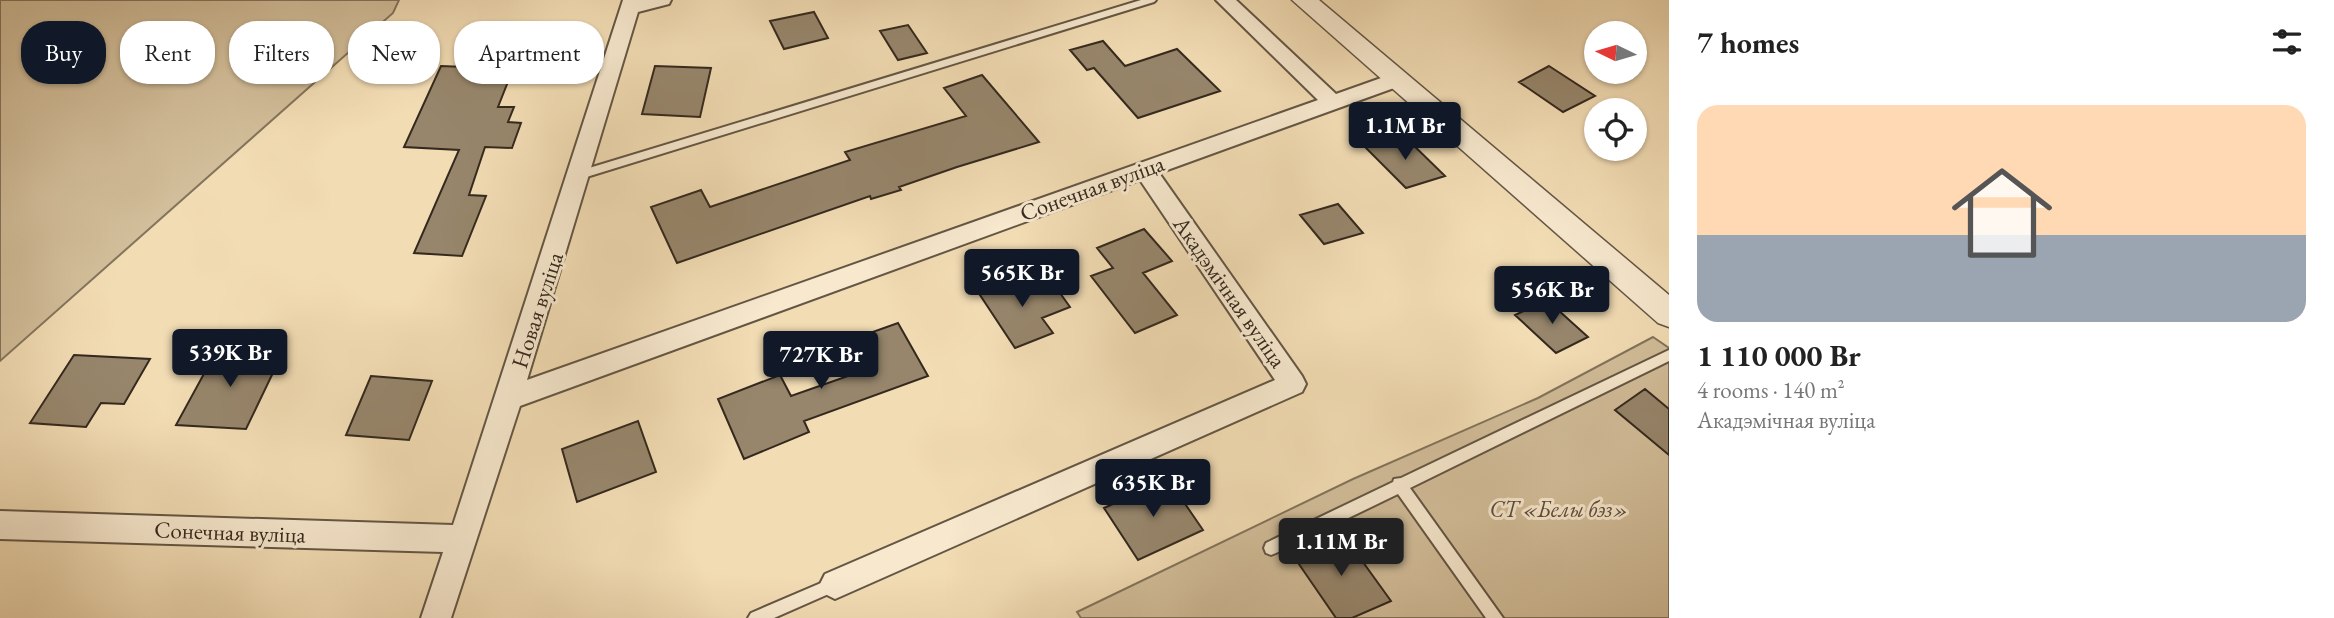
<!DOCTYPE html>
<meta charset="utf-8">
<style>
:root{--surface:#fff;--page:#f2f2f2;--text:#222;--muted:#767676;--accent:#111827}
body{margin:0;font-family:"EB Garamond",serif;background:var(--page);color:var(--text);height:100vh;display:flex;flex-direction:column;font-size:26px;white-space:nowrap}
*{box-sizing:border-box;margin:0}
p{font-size:23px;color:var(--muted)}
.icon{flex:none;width:38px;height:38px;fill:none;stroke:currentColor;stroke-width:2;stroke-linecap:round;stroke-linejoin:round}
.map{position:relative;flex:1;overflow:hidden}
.side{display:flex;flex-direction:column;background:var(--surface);width:665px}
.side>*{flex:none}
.top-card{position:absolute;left:21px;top:21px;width:665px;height:63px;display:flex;gap:14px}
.needle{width:46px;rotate:275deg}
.tools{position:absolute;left:1584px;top:21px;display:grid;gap:14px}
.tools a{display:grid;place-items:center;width:63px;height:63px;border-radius:50%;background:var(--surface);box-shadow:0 2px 5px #0004;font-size:35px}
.price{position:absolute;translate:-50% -60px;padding:0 16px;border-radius:7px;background:var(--accent);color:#fff;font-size:23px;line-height:46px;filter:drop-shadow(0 2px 4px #0008)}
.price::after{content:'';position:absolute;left:50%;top:42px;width:21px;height:16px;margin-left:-10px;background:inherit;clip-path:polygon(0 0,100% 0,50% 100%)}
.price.on{background:#222;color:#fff}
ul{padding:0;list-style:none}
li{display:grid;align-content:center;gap:14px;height:371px;padding:0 28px}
li span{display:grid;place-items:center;height:217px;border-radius:21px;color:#555}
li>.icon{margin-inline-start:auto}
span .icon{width:126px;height:126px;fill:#fffc;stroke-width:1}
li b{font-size:30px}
h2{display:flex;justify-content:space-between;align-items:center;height:84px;padding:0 28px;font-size:30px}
.chip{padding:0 24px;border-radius:28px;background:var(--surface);box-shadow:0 2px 5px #0004;font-size:24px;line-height:63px}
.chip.on{background:var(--accent);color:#fff}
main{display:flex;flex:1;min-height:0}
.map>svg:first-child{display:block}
.green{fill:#d2be9a;stroke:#83745c;stroke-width:2}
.building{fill:#97866c;stroke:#34291e;stroke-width:2}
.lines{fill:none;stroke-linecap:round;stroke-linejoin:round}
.service-casing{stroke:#645644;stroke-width:4}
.minor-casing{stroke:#645644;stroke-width:4}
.tertiary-casing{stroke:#645644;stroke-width:3}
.service{fill:#f7e8ce;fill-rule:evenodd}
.minor{fill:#f7e8ce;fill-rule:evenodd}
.tertiary{fill:#f7e8ce;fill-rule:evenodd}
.labels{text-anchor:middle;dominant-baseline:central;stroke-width:6;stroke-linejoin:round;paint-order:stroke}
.street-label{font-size:23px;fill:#34291e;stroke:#f7e8ce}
.park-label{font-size:23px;font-style:italic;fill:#5c4e3d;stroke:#f7e8ce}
</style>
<main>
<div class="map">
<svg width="1669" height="618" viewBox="0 0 1669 618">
<rect width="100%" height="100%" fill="#f2dcb4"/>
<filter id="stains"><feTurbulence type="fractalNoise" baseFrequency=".00286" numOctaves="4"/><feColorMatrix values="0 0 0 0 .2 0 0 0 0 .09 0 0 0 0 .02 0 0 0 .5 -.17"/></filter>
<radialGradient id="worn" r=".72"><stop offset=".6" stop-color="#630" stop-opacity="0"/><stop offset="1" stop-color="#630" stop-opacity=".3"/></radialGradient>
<path class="green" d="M0 0H399L393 13 0 361Z
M1653 337 1669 348V618H1081L1077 612 1353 479 1538 398Z"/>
<path class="building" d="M814 12 828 38 784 49 770 21Z
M908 25 927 53 898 60 880 31Z
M1103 41 1125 66 1177 49 1220 91 1138 118 1094 68 1087 70 1070 50Z
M441 66 513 69 498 107H514L508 122 521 123 512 148 485 147 469 195 486 196 462 256 414 253 459 150 404 147Z
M655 66 711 68 700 117 642 114Z
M1549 66 1595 96 1563 112 1519 82Z
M982 75 1039 142 957 167 899 187 901 190 871 199 870 196 677 263 651 207 701 190 710 207 850 160 845 152 966 116 944 88Z
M1403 135 1445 176 1406 188 1365 147Z
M1338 204 1363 233 1324 244 1300 215Z
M1144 229 1172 261 1143 273 1177 315 1135 333 1091 276 1113 268 1097 248Z
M1012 275 1024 293 1052 282 1070 307 1042 318 1053 333 1015 348 976 289Z
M1547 300 1588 337 1556 353 1515 315Z
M898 323 928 376 804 421 809 432 744 459 718 399 780 375 791 396 851 375 836 345Z
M218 348 283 352 246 429 176 425Z
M74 355 150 359 124 404 101 403 86 427 30 423Z
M371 376 432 381 409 440 346 435Z
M1645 389 1669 409V455L1615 410Z
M638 421 656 472 577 502 562 449Z
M1168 479 1203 530 1138 560 1104 508Z
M1342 533 1391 601 1352 618H1336L1292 554Z"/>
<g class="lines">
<defs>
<path id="service" d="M1141 0H1156L1154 2 580 179 575 175 576 172Z
M1669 350V361L1410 488 1503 618H1486L1398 494 1276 553 1271 555 1266 553 1264 548 1266 543 1393 482 1394 479 1401 478Z
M835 577 840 579 842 584 840 589 774 618H748L751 613Z"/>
<path id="minor" d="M623 0H671L669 4 638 12 527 380 1318 100 1216 0H1236L1336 94 1398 72 1405 74 1408 79 1405 84 1159 173 1302 376 1306 384 1302 392 835 599 825 594 820 584 825 574 1275 380 1140 180 520 406 451 618H421L443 552 0 539V511L453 525Z"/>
<path id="tertiary" d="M1292 0H1319L1669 295V327L1658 323Z"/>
</defs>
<use href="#service" class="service-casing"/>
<use href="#minor" class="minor-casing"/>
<use href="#tertiary" class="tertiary-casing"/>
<use href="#service" class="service"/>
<use href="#minor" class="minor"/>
<use href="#tertiary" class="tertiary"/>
</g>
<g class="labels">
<g class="street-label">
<text transform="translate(1092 188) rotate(-20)">Сонечная вуліца</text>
<text transform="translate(1230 292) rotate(55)">Акадэмічная вуліца</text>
<text transform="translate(537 310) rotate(-72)">Новая вуліца</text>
<text transform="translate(230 532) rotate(2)">Сонечная вуліца</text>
</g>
<g class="park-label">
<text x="1559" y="509">СТ «Белы бэз»</text>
</g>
</g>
<rect width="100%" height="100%" filter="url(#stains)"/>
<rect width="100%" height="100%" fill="url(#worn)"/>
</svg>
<div class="tools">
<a><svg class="needle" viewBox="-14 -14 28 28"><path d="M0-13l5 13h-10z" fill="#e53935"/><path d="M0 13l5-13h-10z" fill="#767676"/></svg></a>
<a><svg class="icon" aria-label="locate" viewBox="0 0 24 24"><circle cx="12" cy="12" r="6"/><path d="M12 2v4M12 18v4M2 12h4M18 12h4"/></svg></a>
</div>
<b class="price" style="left:1405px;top:162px">1.1M Br</b>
<b class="price" style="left:1022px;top:309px">565K Br</b>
<b class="price" style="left:1552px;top:326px">556K Br</b>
<b class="price" style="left:230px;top:389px">539K Br</b>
<b class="price" style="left:821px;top:391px">727K Br</b>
<b class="price" style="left:1153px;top:519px">635K Br</b>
<b class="price on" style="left:1341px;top:578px">1.11M Br</b>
<div class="top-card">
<a class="chip on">Buy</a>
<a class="chip">Rent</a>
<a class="chip">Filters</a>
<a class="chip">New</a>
<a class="chip">Apartment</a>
</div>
</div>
<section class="side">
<h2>7 homes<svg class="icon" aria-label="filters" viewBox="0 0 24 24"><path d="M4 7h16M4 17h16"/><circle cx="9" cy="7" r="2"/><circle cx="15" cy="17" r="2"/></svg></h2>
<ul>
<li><span style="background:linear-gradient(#ffd9b3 60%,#9aa5b1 0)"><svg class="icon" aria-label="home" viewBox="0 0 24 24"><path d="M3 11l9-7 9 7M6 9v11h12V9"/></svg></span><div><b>1 110 000 Br</b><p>4 rooms · 140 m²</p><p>Акадэмічная вуліца</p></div></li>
</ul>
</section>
</main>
